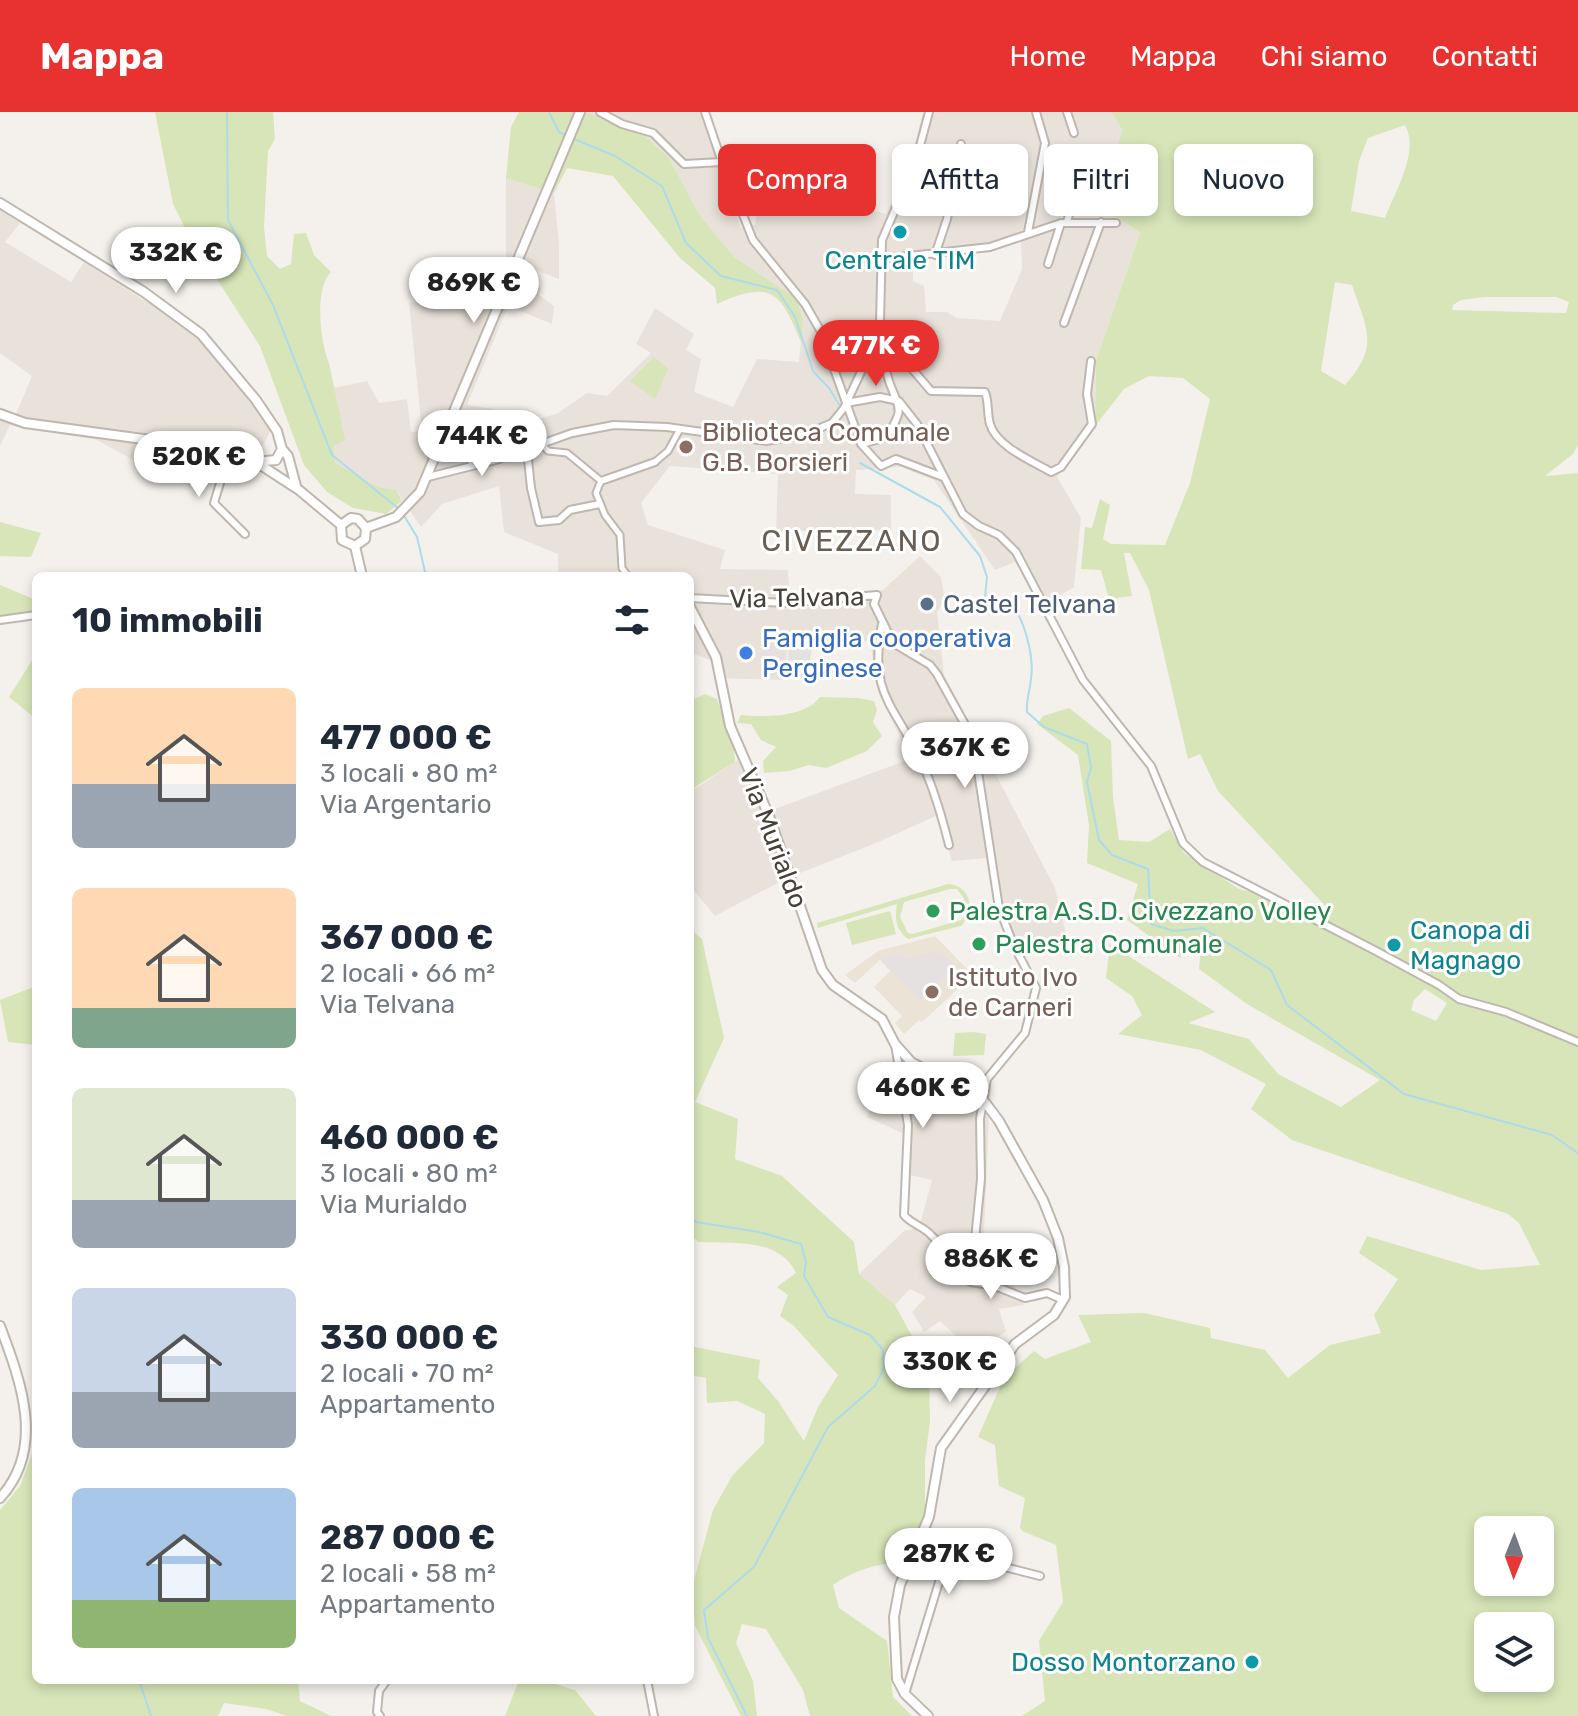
<!DOCTYPE html>
<html lang="it">
<meta charset="utf-8">
<style>
:root{--surface:#fff;--page:#f2f2f3;--text:#1f2937;--muted:#747a83;--accent:#e83230}
body{margin:0;font-family:Rubik,sans-serif;background:var(--page);color:var(--text);height:100vh;display:flex;flex-direction:column;font-size:30px;white-space:nowrap}
*{box-sizing:border-box;margin:0}
p{font-size:26px;color:var(--muted)}
.icon{flex:none;width:44px;height:44px;fill:none;stroke:currentColor;stroke-width:2;stroke-linecap:round;stroke-linejoin:round}
.map{position:relative;flex:1;overflow:hidden}
.side{position:absolute;left:32px;top:460px;width:662px;height:1112px;display:flex;flex-direction:column;background:var(--surface);border-radius:12px;box-shadow:0 4px 12px #0003}
.side>*{flex:none}
.top-card{position:absolute;left:718px;top:32px;width:740px;height:72px;display:flex;gap:16px}
.needle{width:52px;rotate:181deg}
.controls{position:absolute;left:1474px;top:1404px;display:grid;gap:16px}
.controls a{display:grid;place-items:center;width:80px;height:80px;border-radius:12px;background:var(--surface);box-shadow:0 4px 12px #0003;font-size:40px}
.price{position:absolute;translate:-50% -68px;padding:0 18px;border-radius:28px;background:#fff;color:#222;font-size:26px;line-height:52px;filter:drop-shadow(0 2px 4px #0008)}
.price::after{content:'';position:absolute;left:50%;top:48px;width:24px;height:18px;margin-left:-12px;background:inherit;clip-path:polygon(0 0,100% 0,50% 100%)}
.price.current{background:var(--accent);color:#fff}
ul{padding:0;list-style:none}
li{display:flex;align-items:center;gap:24px;height:200px;padding:0 40px}
li span{display:grid;place-items:center;flex:none;width:224px;height:160px;border-radius:12px;color:#555}
li>.icon{margin-inline-start:auto}
span .icon{width:96px;height:96px;fill:#fffc;stroke-width:1}
li b{font-size:34px}
h2{display:flex;justify-content:space-between;align-items:center;height:96px;padding:0 40px;font-size:34px}
.pill{padding:0 28px;border-radius:12px;background:var(--surface);box-shadow:0 4px 12px #0003;font-size:28px;line-height:72px}
.pill.current{background:var(--accent);color:#fff}
header{display:flex;align-items:center;gap:48px;box-sizing:border-box;height:112px;padding:0 40px;background:var(--accent);color:#fff}
header strong{font-size:38px}
nav{display:flex;gap:44px;margin-inline-start:auto;font-size:28px}
.map>svg:first-child{display:block}
.residential{fill:#e8e2da;fill-rule:evenodd}
.education{fill:#ece3d7}
.green{fill:#d7e5b8;fill-rule:evenodd}
.parking{fill:#e4e1e0}
.lines{fill:none;stroke-linecap:round;stroke-linejoin:round}
.stream{stroke:#aedbeb;stroke-width:2}
.pedestrian-casing{stroke:#bfb7af;stroke-width:9}
.minor-casing{stroke:#bfb7af;stroke-width:10}
.tertiary-casing{stroke:#bfb7af;stroke-width:12}
.pedestrian{stroke:#fff;stroke-width:5}
.minor{stroke:#fff;stroke-width:6}
.tertiary{stroke:#fff;stroke-width:8}
.culture-dot{fill:#0f9aa8;stroke:#fff;stroke-width:3}
.education-dot{fill:#8d6e63;stroke:#fff;stroke-width:3}
.service-dot{fill:#5c6f8a;stroke:#fff;stroke-width:3}
.shop-dot{fill:#3f7fe0;stroke:#fff;stroke-width:3}
.leisure-dot{fill:#2e9e5b;stroke:#fff;stroke-width:3}
.labels{text-anchor:middle;dominant-baseline:central;stroke-width:6;stroke-linejoin:round;paint-order:stroke}
.culture-label{font-size:26px;fill:#0d838f;stroke:#fff}
.education-label{font-size:26px;fill:#785e54;stroke:#fff;text-anchor:start}
.street-label{font-size:26px;fill:#48413a;stroke:#fff}
.service-label{font-size:26px;fill:#4e5e75;stroke:#fff;text-anchor:start}
.shop-label{font-size:26px;fill:#366cbe;stroke:#fff;text-anchor:start}
.leisure-label{font-size:26px;fill:#27864d;stroke:#fff;text-anchor:start}
.quarter-label{font-size:30px;letter-spacing:2px;fill:#6a5d52;stroke:#fff}
</style>
<header>
<strong>Mappa</strong>
<nav><a>Home</a><a>Mappa</a><a>Chi siamo</a><a>Contatti</a></nav>
</header>
<div class="map">
<svg width="1578" height="1604" viewBox="0 0 1578 1604">
<rect width="100%" height="100%" fill="#f4f1ec"/>
<path class="residential" d="M586 0H700L741 116 755 113 761 73 805 82 812 69 836 77 834 88 886 102 913 40 923 0H1111L1122 17 1102 100 1114 103 1140 121 1096 249 1095 314 1057 365 1081 406 1074 475 1040 495 1015 450 995 458 934 368 901 355 856 358 855 382 891 383V418L776 419 778 362 670 354 641 391 648 413 725 438 720 457 788 458 790 486 870 483 883 478 920 444 941 465 945 488 937 500 944 563 1055 776 1068 830 1024 844 993 780 987 746 952 749 938 703 876 731 785 767 715 804 690 774V680L738 648 761 702 910 647 878 579 870 529 789 528 783 568 716 566 712 549 690 540V464H558V442L504 420 499 374 442 392 421 415 396 378 378 375 335 352 333 276 367 269 379 291 407 287 411 320 422 319 409 190 488 198 506 152V66L554 81 559 132V167L523 153 517 169 541 176 539 183 554 194 552 212 508 194 467 293 494 297 496 321 558 301 587 281 607 284 651 241 636 232 655 196 694 222 686 238 701 247 694 280 733 295 757 247 799 250 803 208 797 187 733 144 699 102 669 46 644 23ZM1021 127 1022 157 1000 209 957 206 947 200H926L924 174 913 169V148L992 136Z
M0 98 20 111 5 130 71 170 84 150 150 192 203 217 276 308 252 355 219 347 218 355 192 344 137 350 97 328 10 313 0 334V295L16 302 32 264 0 241Z
M919 960 964 982 989 1006 984 1121 1000 1133 1006 1158 1024 1193 999 1197 1006 1220 971 1238 940 1209 924 1220 912 1200 926 1185 910 1177 895 1193 859 1162 904 1119 919 1116 932 1068 910 1063 911 1025 867 1005 877 978Z"/>
<path class="education" d="M935 824 973 863 922 910 919 908 904 922 895 911 902 904 874 875 890 859 880 848 855 871 845 863 878 839Z"/>
<path class="green" d="M155 0H273L275 27 268 39 264 115 267 144 280 157 291 152 294 122 306 121 314 143 331 160C314 176 320 230 329 251L345 328 334 334 335 351 378 375 396 378 402 389 386 402 353 396 327 380 304 353 260 234 189 124 173 92Z
M519 0H586L644 23 669 46 699 102 733 144 797 187 803 208 801 230C780 179 771 168 717 192L715 176 680 146 613 64 567 56 554 81 506 66 511 15Z
M1111 0H1578V333L1573 342 1545 364 1578 361V1604H1022L1045 1589 1039 1529 1063 1490 1056 1433 1022 1419 1020 1415 1025 1386 999 1374 995 1333 978 1325 1004 1266 1034 1239 1045 1247 1091 1230 1078 1203 1144 1201 1210 1216 1211 1226 1265 1238 1288 1266 1330 1233 1381 1221 1374 1203 1398 1167 1359 1141 1367 1124 1481 1158 1540 1153 1519 1111 1508 1102 1292 1028 1251 997 1266 972 1201 938 1118 922 1142 903 1132 884 1106 866 1110 832 1215 900 1188 911 1249 927 1278 962 1341 995 1380 968 1247 892 1199 857 1201 834 1187 830 1180 846 1127 808 1138 772 1087 751 1089 713 1078 643 1037 612 1043 604 1069 596 1111 629 1113 685 1119 728 1149 730 1170 717 1184 741 1239 777 1332 801 1218 679 1200 642 1188 647 1149 478 1130 441H1124L1132 484 1109 487 1101 458 1081 457 1085 415 1092 416 1100 387 1110 393 1103 427 1111 432 1165 433 1190 371 1210 287 1183 266 1149 264 1124 277 1095 314 1096 249 1140 121 1114 103 1102 100 1122 17ZM1405 13C1420 39 1395 80 1385 106L1351 99 1359 49 1368 26ZM1335 170 1352 173C1367 218 1380 234 1345 273L1321 259ZM1485 185H1556L1569 190 1566 201 1452 198 1453 193 1461 188ZM1425 877 1447 891 1436 909 1411 898 1414 888ZM1488 1418H1540V1470H1488ZM1488 1514H1540V1566H1488Z
M654 245 668 257 655 287 630 269Z
M0 410 41 421 31 445 0 444Z
M0 473 36 488V500L0 504Z
M36 542V607L9 585Z
M705 582 717 587 734 637 735 650 690 678V589Z
M820 585 858 586 874 589 877 598 873 610 882 624 867 639 826 656 809 653 789 659 764 661 763 649 776 635 761 628 751 612 737 611 741 603C764 605 805 606 820 585Z
M948 772C965 773 972 787 970 803L961 814 908 827C895 817 895 807 897 792L818 816 817 811ZM950 777H957L964 786 965 803 961 808 913 822 908 821 900 805 904 790Z
M890 799 896 822 852 833 846 811Z
M690 817 702 827 724 926 695 990 738 1007 735 1047 782 1064 854 1130 859 1162 895 1193 929 1255 930 1309 925 1348V1407L903 1451C876 1451 855 1458 833 1473L839 1496 887 1529 893 1585 912 1604H810L803 1578 766 1517 742 1512 736 1531 753 1569 757 1604H741L695 1514 692 1476 713 1398 732 1364 764 1331 765 1302 737 1289 707 1291 706 1266 690 1263V1234L760 1248 758 1266 778 1289 804 1329 818 1295 838 1263 794 1214 780 1204 788 1183 777 1175 796 1161C779 1125 732 1132 698 1130L690 1122Z
M36 874V933L8 930 0 888Z
M974 920 986 922 984 943 953 944 955 921Z
M36 1331V1568H298L300 1589 331 1604H287L266 1597 224 1591 218 1604H0V1398L20 1374Z
M519 1568H542L575 1578 596 1604H505Z"/>
<path class="parking" d="M454 303 461 312 472 353 428 364Z
M789 529 812 531 808 567 786 565Z
M763 532 785 533 782 567 772 564V559H760Z
M934 839 949 846 956 856 920 888 880 847 900 841 906 847Z"/>
<g class="lines">
<path class="stream" d="M227 0 228 108 273 193 332 343 399 397
M549 0 559 20 568 24
M574 27 615 44 662 74 686 131 721 164 777 178 795 205 813 259 829 276 840 294
M860 351 940 395 980 444 987 465 985 485 991 494 1018 502C1027 519 1034 548 1031 567 1030 579 1026 587 1027 600L1044 615 1087 632 1091 656 1087 670 1099 728 1112 743 1148 757 1151 812 1174 819 1203 816 1271 858 1287 893 1404 982 1552 1023 1578 1041
M403 402 417 425 426 464
M690 1105 696 1110 759 1120 801 1132 806 1150 804 1164 828 1205 870 1223 883 1238 884 1256 875 1274 828 1315 754 1455 704 1498 708 1526 747 1604
M139 1568 151 1604"/>
<defs>
<path id="pedestrian" d="M542 332 548 339 567 341 601 369 596 381 605 403 620 423 622 456 628 464
M655 350 668 339 680 317"/>
<path id="minor" d="M600 0 622 12 653 21 684 52 722 50
M705 0 722 50 753 128 805 192 820 218 861 332 881 354 896 347 943 365
M1067 0 1074 21
M1067 110 1076 76 1081 40
M1028 120 1045 31 1036 0
M935 143 947 107 961 32
M882 147 990 135 1061 111H1116
M1048 152 1061 111
M1064 211 1101 110
M884 250 907 251 931 279 985 280C989 290 987 302 990 312 996 334 1032 349 1051 360L1061 355 1092 312 1087 282 1091 249
M846 291 880 285 899 289 917 312 963 402 979 414 999 423 1016 440 1083 568 1151 654 1183 731 1203 750 1376 839 1439 873 1459 887 1506 900 1578 930
M454 303 461 312 472 353
M861 332 887 325C903 297 901 300 890 272 885 257 885 250 871 239
M203 337 204 344 218 353 223 361 214 391 245 422
M527 338 531 376 539 410 559 408 570 398 600 392
M428 365 496 348 572 321 614 313 667 315 766 329 803 323 832 311 844 296 876 228 880 210 882 128 916 49 929 0
M601 369 655 350
M690 486 784 491 877 483 874 492 893 531 930 553 937 562 973 627 999 796 1014 834 1036 876 1025 921 987 967 980 1007 981 1067 973 1148 961 1151C949 1142 941 1133 931 1123 923 1114 911 1112 904 1103L908 1013 895 932
M0 508 36 503
M882 512C868 583 895 593 922 651 934 677 942 705 949 733
M973 1148 971 1170 995 1174 1025 1186 1047 1181 1063 1188
M647 1568 654 1604
M905 1582 946 1447 981 1449 1040 1464
M380 1604 377 1600 379 1579 387 1568"/>
<path id="tertiary" d="M0 91 144 180 201 222 256 288 277 319 282 337 276 348
M0 302 25 311 180 332 255 350 276 348
M282 337 288 344 296 374
M256 350 299 378 341 413
M341 413 351 406 358 407 366 416
M341 413 342 428 355 434
M366 416 396 405 420 380 580 0
M355 434 362 464
M355 434 365 427 366 416
M690 495 716 545 730 614 769 704 822 858 833 873 882 907 895 932 911 950 984 989 999 1009 1043 1088 1058 1126 1064 1155 1065 1185 1054 1203 1015 1232 941 1336 929 1405 900 1473 894 1505 897 1567 905 1582 928 1604
M0 1214C21 1270 46 1336 0 1386"/>
</defs>
<use href="#pedestrian" class="pedestrian-casing"/>
<use href="#minor" class="minor-casing"/>
<use href="#tertiary" class="tertiary-casing"/>
<use href="#pedestrian" class="pedestrian"/>
<use href="#minor" class="minor"/>
<use href="#tertiary" class="tertiary"/>
</g>
<g class="culture-dot">
<circle cx="900" cy="120" r="8"/>
<circle cx="1394" cy="833" r="8"/>
<circle cx="1252" cy="1550" r="8"/>
</g>
<g class="education-dot">
<circle cx="686" cy="335" r="8"/>
<circle cx="932" cy="880" r="8"/>
</g>
<circle class="service-dot" cx="927" cy="492" r="8"/>
<circle class="shop-dot" cx="746" cy="541" r="8"/>
<g class="leisure-dot">
<circle cx="933" cy="799" r="8"/>
<circle cx="979" cy="832" r="8"/>
</g>
<g class="labels">
<g class="culture-label">
<text x="900" y="148">Centrale TIM</text>
<text x="1410" y="818" text-anchor="start">Canopa di<tspan x="1410" dy="30">Magnago</tspan></text>
<text x="1236" y="1550" text-anchor="end">Dosso Montorzano</text>
</g>
<g class="education-label">
<text x="702" y="320">Biblioteca Comunale<tspan x="702" dy="30">G.B. Borsieri</tspan></text>
<text x="948" y="865">Istituto Ivo<tspan x="948" dy="30">de Carneri</tspan></text>
</g>
<g class="street-label">
<text transform="translate(797 486) rotate(-1)">Via Telvana</text>
<text transform="translate(773 726) rotate(69)">Via Murialdo</text>
</g>
<g class="service-label">
<text x="943" y="492">Castel Telvana</text>
</g>
<g class="shop-label">
<text x="762" y="526">Famiglia cooperativa<tspan x="762" dy="30">Perginese</tspan></text>
</g>
<g class="leisure-label">
<text x="949" y="799">Palestra A.S.D. Civezzano Volley</text>
<text x="995" y="832">Palestra Comunale</text>
</g>
<g class="quarter-label">
<text x="852" y="429">CIVEZZANO</text>
</g>
</g>
</svg>
<div class="controls">
<a><svg class="needle" viewBox="-14 -14 28 28"><path d="M0-13l5 13h-10z" fill="#e53935"/><path d="M0 13l5-13h-10z" fill="#747a83"/></svg></a>
<a><svg class="icon" aria-label="layers" viewBox="0 0 24 24"><path d="M12 4l9 5-9 5-9-5zM3 14l9 5 9-5"/></svg></a>
</div>
<b class="price" style="left:176px;top:183px">332K €</b>
<b class="price" style="left:474px;top:213px">869K €</b>
<b class="price current" style="left:876px;top:276px">477K €</b>
<b class="price" style="left:482px;top:366px">744K €</b>
<b class="price" style="left:199px;top:387px">520K €</b>
<b class="price" style="left:965px;top:678px">367K €</b>
<b class="price" style="left:923px;top:1018px">460K €</b>
<b class="price" style="left:991px;top:1189px">886K €</b>
<b class="price" style="left:950px;top:1292px">330K €</b>
<b class="price" style="left:949px;top:1484px">287K €</b>
<div class="top-card">
<a class="pill current">Compra</a>
<a class="pill">Affitta</a>
<a class="pill">Filtri</a>
<a class="pill">Nuovo</a>
</div>
<section class="side">
<h2>10 immobili<svg class="icon" aria-label="filters" viewBox="0 0 24 24"><path d="M4 7h16M4 17h16"/><circle cx="9" cy="7" r="2"/><circle cx="15" cy="17" r="2"/></svg></h2>
<ul>
<li><span style="background:linear-gradient(#ffd9b3 60%,#9aa5b1 0)"><svg class="icon" aria-label="home" viewBox="0 0 24 24"><path d="M3 11l9-7 9 7M6 9v11h12V9"/></svg></span><div><b>477 000 €</b><p>3 locali · 80 m²</p><p>Via Argentario</p></div></li>
<li><span style="background:linear-gradient(#ffd9b3 75%,#7fa58c 0)"><svg class="icon" aria-label="home" viewBox="0 0 24 24"><path d="M3 11l9-7 9 7M6 9v11h12V9"/></svg></span><div><b>367 000 €</b><p>2 locali · 66 m²</p><p>Via Telvana</p></div></li>
<li><span style="background:linear-gradient(#dfe7d0 70%,#9aa5b1 0)"><svg class="icon" aria-label="home" viewBox="0 0 24 24"><path d="M3 11l9-7 9 7M6 9v11h12V9"/></svg></span><div><b>460 000 €</b><p>3 locali · 80 m²</p><p>Via Murialdo</p></div></li>
<li><span style="background:linear-gradient(#c9d6e8 65%,#9aa5b1 0)"><svg class="icon" aria-label="home" viewBox="0 0 24 24"><path d="M3 11l9-7 9 7M6 9v11h12V9"/></svg></span><div><b>330 000 €</b><p>2 locali · 70 m²</p><p>Appartamento</p></div></li>
<li><span style="background:linear-gradient(#a9c7e8 70%,#8fb573 0)"><svg class="icon" aria-label="home" viewBox="0 0 24 24"><path d="M3 11l9-7 9 7M6 9v11h12V9"/></svg></span><div><b>287 000 €</b><p>2 locali · 58 m²</p><p>Appartamento</p></div></li>
</ul>
</section>
</div>
